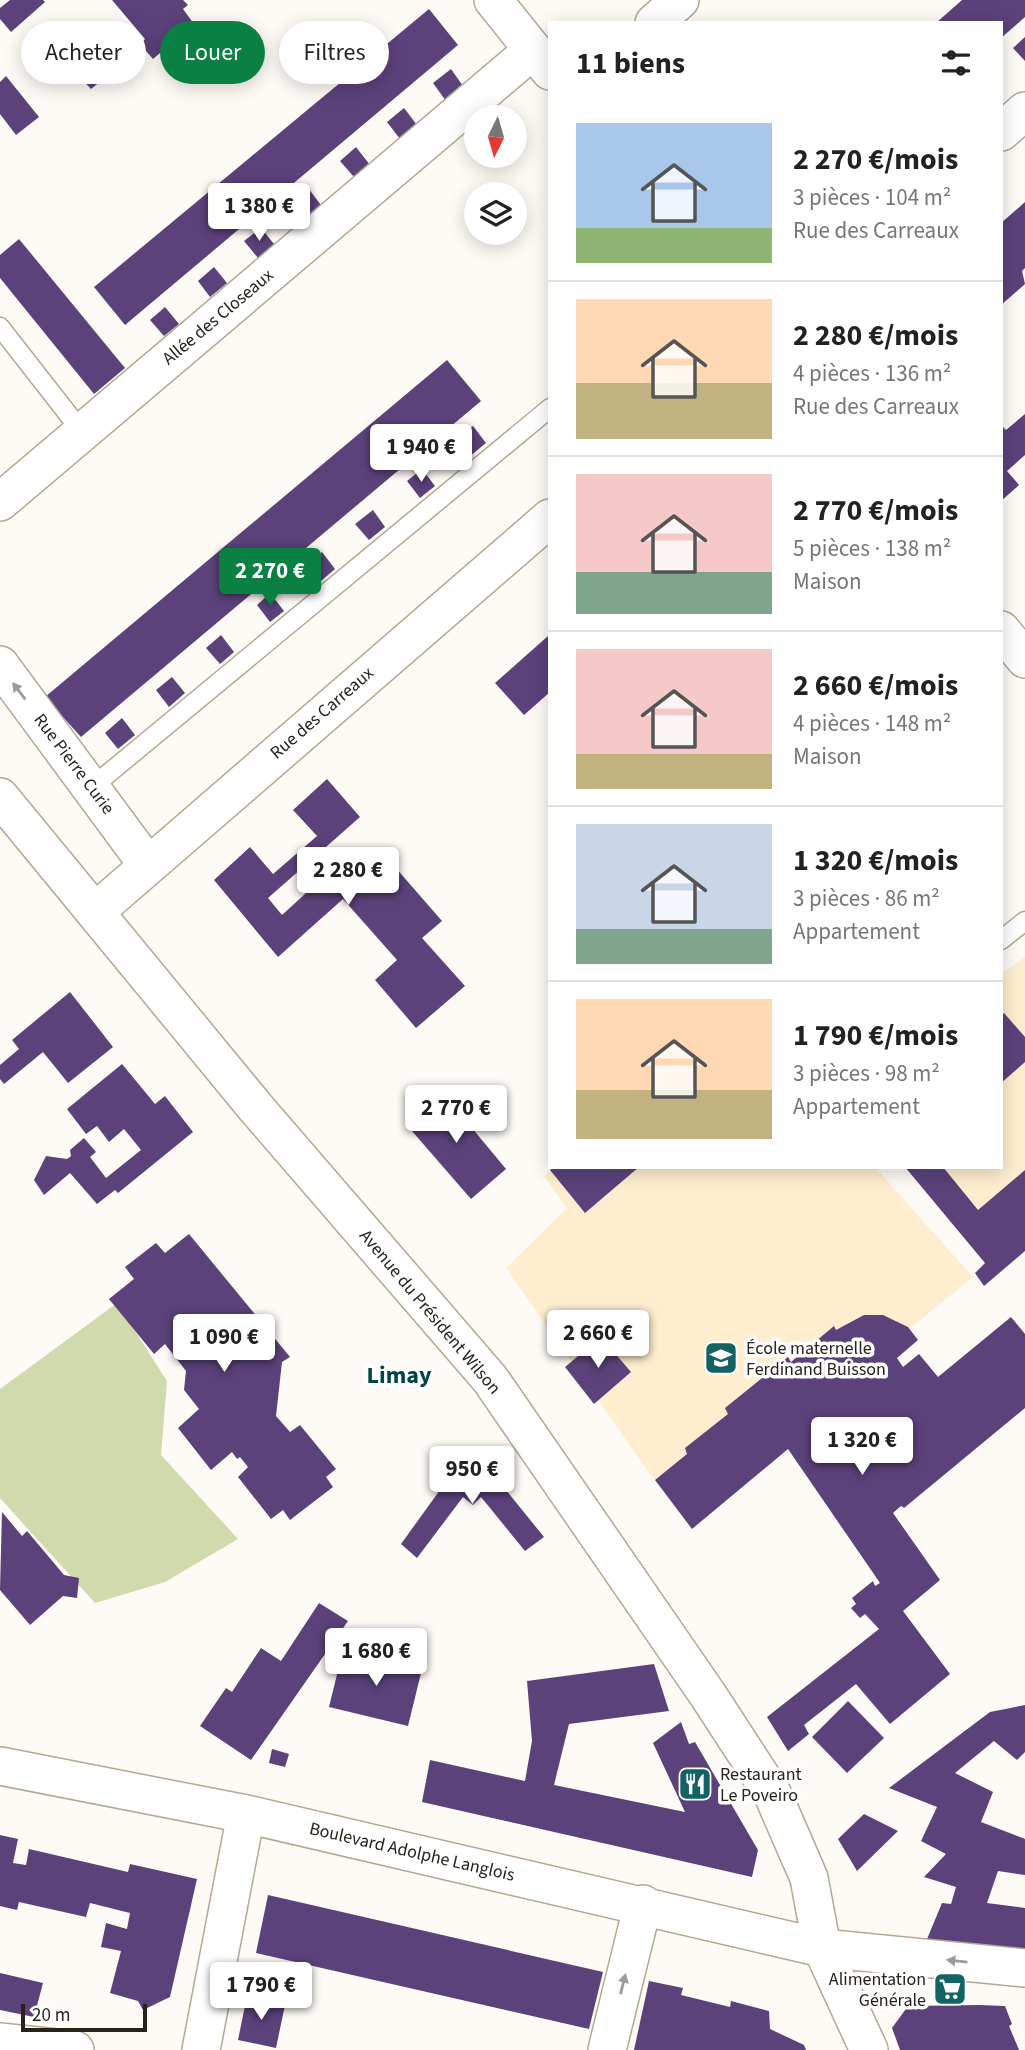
<!DOCTYPE html>
<html lang="fr">
<meta charset="utf-8">
<style>
:root{--surface:#fff;--page:#f6f6f6;--text:#222;--muted:#767676;--line:#e0e0e0;--accent:#0b8043}
body{margin:0;font-family:"Source Sans 3",sans-serif;background:var(--page);color:var(--text);height:100vh;display:flex;flex-direction:column;font-size:26px;white-space:nowrap}
*{box-sizing:border-box;margin:0}
p{font-size:23px;color:var(--muted)}
.icon{flex:none;width:38px;height:38px;fill:none;stroke:currentColor;stroke-width:2;stroke-linecap:round;stroke-linejoin:round}
.map{position:relative;flex:1;overflow:hidden}
.panel{position:absolute;left:548px;top:21px;width:455px;height:1148px;display:flex;flex-direction:column;background:var(--surface);border-radius:0px;box-shadow:0 4px 18px #0003}
.panel>*{flex:none}
.banner{position:absolute;left:21px;top:21px;width:422px;height:63px;display:flex;gap:14px}
.needle{width:46px;rotate:185deg}
.fabs{position:absolute;left:464px;top:105px;display:grid;gap:14px}
.fabs a{display:grid;place-items:center;width:63px;height:63px;border-radius:50%;background:var(--surface);box-shadow:0 4px 18px #0003;font-size:35px}
.scale{position:absolute;left:21px;bottom:18px;width:126px;box-sizing:border-box;padding-left:7px;border:4px solid #27231b;border-top:0;font-size:19px;line-height:24px;white-space:nowrap;color:#27231b;-webkit-text-stroke:5px #fff;paint-order:stroke}
.price{position:absolute;translate:-50% -60px;padding:0 16px;border-radius:7px;background:#fff;color:#222;font-size:23px;line-height:46px;filter:drop-shadow(0 2px 4px #0008)}
.price::after{content:'';position:absolute;left:50%;top:42px;width:21px;height:16px;margin-left:-10px;background:inherit;clip-path:polygon(0 0,100% 0,50% 100%)}
.price.on{background:var(--accent);color:#fff}
ul{padding:0;list-style:none}
li{display:flex;align-items:center;gap:21px;height:175px;padding:0 28px}
li+li{border-top:2px solid var(--line)}
li span{display:grid;place-items:center;flex:none;width:196px;height:140px;border-radius:0px;color:#555}
li>.icon{margin-inline-start:auto}
span .icon{width:84px;height:84px;fill:#fffc;stroke-width:1}
li b{font-size:30px}
h2{display:flex;justify-content:space-between;align-items:center;height:84px;padding:0 28px;font-size:30px}
.pill{padding:0 24px;border-radius:32px;background:var(--surface);box-shadow:0 4px 18px #0003;font-size:24px;line-height:63px}
.pill.on{background:var(--accent);color:#fff}
.map>svg:first-child{display:block}
.built{fill:#feeecf}
.green{fill:#d0daac}
.building{fill:#5b427b}
.lines{fill:none;stroke-linecap:round;stroke-linejoin:round}
.lane-casing{stroke:#b3a892;stroke-width:21}
.street-casing{stroke:#b3a892;stroke-width:40}
.lane{stroke:#fff;stroke-width:18}
.street{stroke:#fff;stroke-width:37}
.oneway{fill:#9e9c98}
.labels{text-anchor:middle;dominant-baseline:central;stroke-width:7;stroke-linejoin:round;paint-order:stroke}
.street-label{font-size:18px;fill:#27231b;stroke:#fff}
.poi-label{font-size:18px;fill:#27231b;stroke:#fff;text-anchor:start}
.district-label{font-size:24px;font-weight:bold;fill:#014547;stroke:#fff}
</style>
<div class="map">
<svg width="1025" height="2050" viewBox="0 0 1025 2050">
<rect width="100%" height="100%" fill="#fefbf7"/>
<path class="built" d="M1025 957V1235L989 1263 908 1167H1001V974Z
M556 1167H875L973 1277 840 1385 687 1516 647 1470 506 1268 567 1208 544 1176Z"/>
<path class="green" d="M117 1303 167 1381 161 1455 238 1539 165 1582 95 1603 0 1498V1389Z"/>
<path class="building" d="M10 0H43L45 2 11 32 0 19V8Z
M112 0H183L188 5 183 9 194 24 153 59 140 44 145 39Z
M962 0H1025V17L1001 38V23H936Z
M429 9 458 45 125 325 94 287Z
M1025 37V61L1013 48Z
M82 48 106 77 91 89 66 62Z
M451 69 463 86 446 101 433 83Z
M6 76 39 117 16 135 0 114V82Z
M404 108 417 125 400 139 387 122Z
M356 147 370 165 354 177 340 161Z
M308 188 321 205 307 217 294 200Z
M1025 202V268L1022 271 1025 284 1001 305V223Z
M261 228 274 244 258 258 244 241Z
M19 239 125 368 94 394 0 278V255Z
M214 267 227 283 210 297 198 281Z
M165 307 179 324 164 336 150 320Z
M447 360 481 401 81 737 45 697Z
M1025 414V455L1007 471 1019 485 1001 501V425L1006 430Z
M473 426 486 443 469 457 455 440Z
M422 469 435 486 420 498 407 481Z
M373 510 385 527 369 540 355 524Z
M322 552 335 569 321 581 308 564Z
M270 593 284 611 270 622 257 605Z
M221 635 234 652 220 664 206 648Z
M548 636 550 692 524 715 495 683Z
M172 677 185 693 169 707 156 690Z
M122 718 135 735 118 749 105 733Z
M327 779 360 817 268 898 282 915 352 851 371 874 388 859 442 921 422 938 465 986 416 1028 375 980 397 960 343 899 278 957 214 880 250 847 273 874 317 836 293 810Z
M70 992 113 1047 68 1083 43 1052 4 1084 0 1079V1065L19 1049 12 1040Z
M1004 1013 1025 1037V1062L1001 1083V1016Z
M122 1064 155 1104 165 1096 193 1132 118 1193 115 1190 97 1204 70 1173 44 1195 34 1180 46 1156 67 1159 71 1156 70 1150 84 1138 96 1152 90 1157 106 1178 141 1150 124 1129 109 1142 97 1126 86 1134 67 1109Z
M442 1092 506 1169 471 1199 405 1123Z
M553 1167H639L585 1213 550 1170Z
M905 1167H943L978 1210 1025 1170V1251L984 1286 975 1273 985 1263Z
M189 1234 290 1357 282 1362 276 1416 290 1432 300 1425 336 1469 326 1477 333 1487 290 1520 283 1510 271 1519 238 1477 248 1467 240 1457 237 1459 232 1452 211 1470 178 1428 199 1409 184 1390 186 1371 165 1344 154 1354 109 1299 134 1279 125 1267 156 1243 165 1253Z
M864 1315H883L908 1327 918 1340 897 1358 903 1367 919 1354 938 1377 1011 1317 1025 1334V1408L904 1508 901 1506 893 1513 940 1580 903 1611 950 1674 890 1724 856 1684 804 1725 809 1734 788 1751 767 1717 879 1629 865 1614 860 1618 851 1608 856 1604 852 1598 873 1581 875 1586 880 1583 788 1449 692 1529 655 1480 687 1454 685 1448 728 1414 725 1408 788 1357 791 1362 834 1326 836 1330Z
M601 1337 631 1372 594 1404 565 1367Z
M471 1447 544 1537 525 1551 481 1497 473 1505 463 1497 417 1558 401 1544Z
M2 1512 22 1536 27 1531 64 1575 79 1578 77 1598 63 1596 30 1625 0 1590Z
M319 1603 348 1621 251 1760 200 1726 226 1688 232 1692 261 1648 281 1661Z
M343 1650 422 1669 408 1726 329 1707Z
M654 1664 669 1711 569 1724 554 1785 685 1812 653 1743 681 1722 689 1744 695 1742 758 1850 752 1877 422 1802 430 1760 525 1781 532 1741 527 1681Z
M848 1701 884 1738 847 1773 812 1737Z
M1025 1705V1752L1017 1760 994 1741 955 1773 993 1792 981 1822 1025 1839V1875L998 1871 987 1903 1025 1908V1949L922 1951 942 1903 951 1904 956 1887 924 1877 946 1854 921 1841 937 1807 889 1788 990 1712Z
M272 1749 289 1754 285 1767 269 1763Z
M864 1814 898 1831 857 1871 838 1839Z
M0 1835 18 1839 13 1863 26 1865 29 1849 128 1872 130 1864 197 1879 170 1997 143 2010 138 2001 110 1993 121 1951 101 1947 106 1923 127 1929 130 1913 90 1903 86 1917 19 1902 17 1910 0 1906Z
M268 1895 603 1972 589 2029 256 1953Z
M0 1973 43 1983 34 2017 0 2010Z
M649 1981 683 1988 681 1995 730 2007 731 2001 769 2011 770 2029 804 2045 806 2050H634Z
M247 1996 285 2005 276 2048 238 2040Z
M979 2005 1005 2006 1012 2024 1009 2026 1019 2050H900L892 2028 908 2006Z"/>
<g class="lines">
<defs>
<path id="lane" d="M0 327 82 432
M92 787 550 408
M1001 940 1025 921"/>
<path id="street" d="M493 0 550 71
M654 23 680 0
M1001 132 1025 111
M0 502 533 50
M1001 630 1025 659
M0 665 147 864
M0 797 256 1108 490 1379 708 1695 773 1795 809 1878 822 1948 869 2050
M96 911 550 518
M0 1766 246 1814 822 1948 1025 1968
M0 2042 75 2050
M201 2050 246 1814
M607 2050 643 1904"/>
</defs>
<use href="#lane" class="lane-casing"/>
<use href="#street" class="street-casing"/>
<use href="#lane" class="lane"/>
<use href="#street" class="street"/>
</g>
<defs><path id="oneway-solid" d="M-6-.8H1V-3.2L6.5 0L1 3.2V.8H-6Z" transform="scale(1.75)"/></defs>
<g class="oneway">
<use href="#oneway-solid" transform="translate(19 691) rotate(-127)"/>
<use href="#oneway-solid" transform="translate(957 1961) rotate(-174)"/>
<use href="#oneway-solid" transform="translate(623 1984) rotate(-76)"/>
</g>
<defs>
<symbol id="school-square" viewBox="-11 -11 22 22"><rect x="-9" y="-9" width="18" height="18" rx="4" fill="#136365" stroke="#fff"/><path d="M0-5L7-2L0 1L-7-2ZM-4 1L0 2.5L4 1V4Q0 6-4 4Z" fill="#fff"/></symbol>
<symbol id="restaurant-square" viewBox="-11 -11 22 22"><rect x="-9" y="-9" width="18" height="18" rx="4" fill="#136365" stroke="#fff"/><path d="M-5-6h1v4h1v-4h1v4h1v-4h1v5L-1.5 .5V6h-2V.5L-5-1ZM5-6V6H3V1.5H1.5Q1.5-4 5-6Z" fill="#fff"/></symbol>
<symbol id="supermarket-square" viewBox="-11 -11 22 22"><rect x="-9" y="-9" width="18" height="18" rx="4" fill="#136365" stroke="#fff"/><path d="M-6-5.5h2.5l.6 2H6L4.5 2H-2.5L-4.4-4H-6ZM-1.5 3.2a1.3 1.3 0 1 0 .1 0ZM3 3.2a1.3 1.3 0 1 0 .1 0Z" fill="#fff"/></symbol>
</defs>
<g fill-rule="evenodd">
<use href="#school-square" x="702" y="1339" width="38" height="38"/>
<use href="#restaurant-square" x="676" y="1765" width="38" height="38"/>
<use href="#supermarket-square" x="931" y="1970" width="38" height="38"/>
</g>
<g class="labels">
<g class="street-label">
<text transform="translate(218 317) rotate(-40)">Allée des Closeaux</text>
<text transform="translate(322 713) rotate(-41)">Rue des Carreaux</text>
<text transform="translate(74 764) rotate(53)">Rue Pierre Curie</text>
<text transform="translate(430 1312) rotate(50)">Avenue du Président Wilson</text>
<text transform="translate(412 1852) rotate(13)">Boulevard Adolphe Langlois</text>
</g>
<g class="poi-label">
<text x="746" y="1348">École maternelle<tspan x="746" dy="21">Ferdinand Buisson</tspan></text>
<text x="720" y="1774">Restaurant<tspan x="720" dy="21">Le Poveiro</tspan></text>
<text x="926" y="1979" text-anchor="end">Alimentation<tspan x="926" dy="21">Générale</tspan></text>
</g>
<g class="district-label">
<text x="399" y="1375">Limay</text>
</g>
</g>
</svg>
<div class="fabs">
<a><svg class="needle" viewBox="-14 -14 28 28"><path d="M0-13l5 13h-10z" fill="#e53935"/><path d="M0 13l5-13h-10z" fill="#767676"/></svg></a>
<a><svg class="icon" aria-label="layers" viewBox="0 0 24 24"><path d="M12 4l9 5-9 5-9-5zM3 14l9 5 9-5"/></svg></a>
</div>
<div class="scale">20 m</div>
<b class="price" style="left:259px;top:243px">1 380 €</b>
<b class="price" style="left:421px;top:484px">1 940 €</b>
<b class="price on" style="left:270px;top:608px">2 270 €</b>
<b class="price" style="left:348px;top:907px">2 280 €</b>
<b class="price" style="left:456px;top:1145px">2 770 €</b>
<b class="price" style="left:598px;top:1370px">2 660 €</b>
<b class="price" style="left:224px;top:1374px">1 090 €</b>
<b class="price" style="left:862px;top:1477px">1 320 €</b>
<b class="price" style="left:472px;top:1506px">950 €</b>
<b class="price" style="left:376px;top:1688px">1 680 €</b>
<b class="price" style="left:261px;top:2022px">1 790 €</b>
<div class="banner">
<a class="pill">Acheter</a>
<a class="pill on">Louer</a>
<a class="pill">Filtres</a>
</div>
<section class="panel">
<h2>11 biens<svg class="icon" aria-label="filters" viewBox="0 0 24 24"><path d="M4 7h16M4 17h16"/><circle cx="9" cy="7" r="2"/><circle cx="15" cy="17" r="2"/></svg></h2>
<ul>
<li><span style="background:linear-gradient(#a9c7e8 75%,#8fb573 0)"><svg class="icon" aria-label="home" viewBox="0 0 24 24"><path d="M3 11l9-7 9 7M6 9v11h12V9"/></svg></span><div><b>2 270 €/mois</b><p>3 pièces · 104 m²</p><p>Rue des Carreaux</p></div></li>
<li><span style="background:linear-gradient(#ffd9b3 60%,#c2b280 0)"><svg class="icon" aria-label="home" viewBox="0 0 24 24"><path d="M3 11l9-7 9 7M6 9v11h12V9"/></svg></span><div><b>2 280 €/mois</b><p>4 pièces · 136 m²</p><p>Rue des Carreaux</p></div></li>
<li><span style="background:linear-gradient(#f6c9c9 70%,#7fa58c 0)"><svg class="icon" aria-label="home" viewBox="0 0 24 24"><path d="M3 11l9-7 9 7M6 9v11h12V9"/></svg></span><div><b>2 770 €/mois</b><p>5 pièces · 138 m²</p><p>Maison</p></div></li>
<li><span style="background:linear-gradient(#f6c9c9 75%,#c2b280 0)"><svg class="icon" aria-label="home" viewBox="0 0 24 24"><path d="M3 11l9-7 9 7M6 9v11h12V9"/></svg></span><div><b>2 660 €/mois</b><p>4 pièces · 148 m²</p><p>Maison</p></div></li>
<li><span style="background:linear-gradient(#c9d6e8 75%,#7fa58c 0)"><svg class="icon" aria-label="home" viewBox="0 0 24 24"><path d="M3 11l9-7 9 7M6 9v11h12V9"/></svg></span><div><b>1 320 €/mois</b><p>3 pièces · 86 m²</p><p>Appartement</p></div></li>
<li><span style="background:linear-gradient(#ffd9b3 65%,#c2b280 0)"><svg class="icon" aria-label="home" viewBox="0 0 24 24"><path d="M3 11l9-7 9 7M6 9v11h12V9"/></svg></span><div><b>1 790 €/mois</b><p>3 pièces · 98 m²</p><p>Appartement</p></div></li>
</ul>
</section>
</div>
